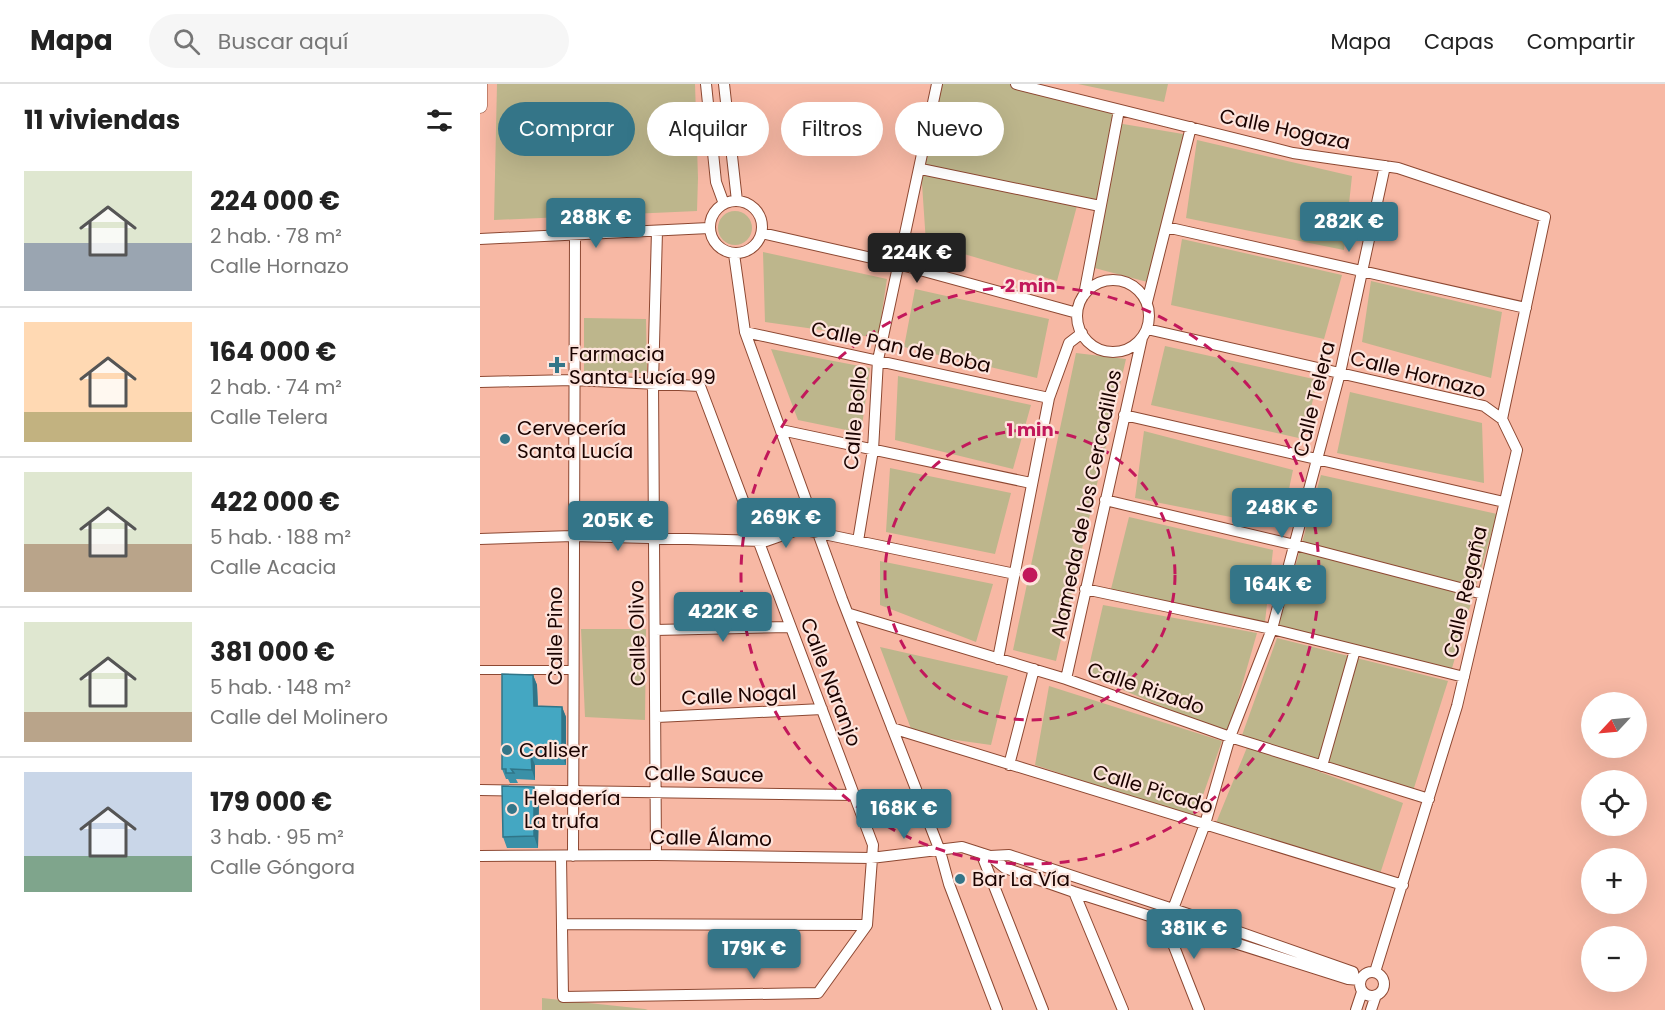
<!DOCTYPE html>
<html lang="es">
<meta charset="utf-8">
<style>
:root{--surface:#fff;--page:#f6f6f6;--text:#222;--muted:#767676;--line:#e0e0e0;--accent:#347588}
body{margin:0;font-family:Poppins,sans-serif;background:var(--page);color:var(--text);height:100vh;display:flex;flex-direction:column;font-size:22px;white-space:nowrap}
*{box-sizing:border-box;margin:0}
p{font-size:20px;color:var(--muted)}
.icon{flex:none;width:33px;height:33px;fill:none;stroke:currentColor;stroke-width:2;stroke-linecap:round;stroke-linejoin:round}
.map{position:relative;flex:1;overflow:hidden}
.details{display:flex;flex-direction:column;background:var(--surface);width:480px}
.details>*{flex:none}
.guide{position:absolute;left:18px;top:18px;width:570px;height:54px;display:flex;gap:12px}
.needle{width:39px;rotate:244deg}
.tools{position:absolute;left:1101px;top:608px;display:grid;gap:12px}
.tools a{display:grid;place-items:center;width:66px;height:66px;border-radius:50%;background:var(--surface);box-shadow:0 6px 24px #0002;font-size:30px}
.price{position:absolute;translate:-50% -51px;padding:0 14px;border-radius:6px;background:var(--accent);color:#fff;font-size:20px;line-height:39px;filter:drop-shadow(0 2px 3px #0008)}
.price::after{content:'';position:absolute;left:50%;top:36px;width:18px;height:14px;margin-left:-9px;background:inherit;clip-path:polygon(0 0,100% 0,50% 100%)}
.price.active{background:#222;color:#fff}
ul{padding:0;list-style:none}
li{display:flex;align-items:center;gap:18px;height:150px;padding:0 24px}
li+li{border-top:2px solid var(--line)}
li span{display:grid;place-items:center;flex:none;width:168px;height:120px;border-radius:0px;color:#555}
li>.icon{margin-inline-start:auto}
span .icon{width:72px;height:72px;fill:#fffc;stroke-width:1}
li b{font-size:26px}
h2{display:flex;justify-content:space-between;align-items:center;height:72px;padding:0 24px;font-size:26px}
.chip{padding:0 21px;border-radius:27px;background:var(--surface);box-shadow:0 6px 24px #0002;font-size:21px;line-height:54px}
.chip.active{background:var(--accent);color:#fff}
header{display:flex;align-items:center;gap:36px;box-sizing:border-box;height:84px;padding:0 30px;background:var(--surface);border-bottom:2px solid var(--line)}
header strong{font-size:28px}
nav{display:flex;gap:33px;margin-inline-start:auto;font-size:21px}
.search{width:420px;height:54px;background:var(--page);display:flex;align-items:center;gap:15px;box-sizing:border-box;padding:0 21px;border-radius:33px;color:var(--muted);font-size:22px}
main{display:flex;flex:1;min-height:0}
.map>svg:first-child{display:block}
.green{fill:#bdb68c}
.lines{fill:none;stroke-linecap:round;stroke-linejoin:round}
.pedestrian-casing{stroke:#8d4832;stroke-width:10}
.minor-casing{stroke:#8d4832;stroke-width:12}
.tertiary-casing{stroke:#8d4832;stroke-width:15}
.pedestrian{stroke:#fff;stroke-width:8}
.minor{stroke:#fff;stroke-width:10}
.tertiary{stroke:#fff;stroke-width:14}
.wall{fill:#3a90a7}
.shaded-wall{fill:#307588}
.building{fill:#44a7c2;stroke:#307588;stroke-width:1.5}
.ring{fill:none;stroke:#c2185b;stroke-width:3;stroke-dasharray:10 8}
.poi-dot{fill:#347588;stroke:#fde4dc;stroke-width:2}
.labels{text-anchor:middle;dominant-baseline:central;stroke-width:4.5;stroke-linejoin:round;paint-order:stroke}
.street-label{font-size:20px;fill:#1b0300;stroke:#fde4dc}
.poi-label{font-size:20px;fill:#1b0300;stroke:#fde4dc;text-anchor:start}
.centre{fill:#c2185b;stroke:#fde4dc;stroke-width:3}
.ring-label{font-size:18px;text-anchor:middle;font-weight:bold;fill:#c2185b;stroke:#fde4dc;stroke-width:4.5;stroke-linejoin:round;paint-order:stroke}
</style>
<header>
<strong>Mapa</strong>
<div class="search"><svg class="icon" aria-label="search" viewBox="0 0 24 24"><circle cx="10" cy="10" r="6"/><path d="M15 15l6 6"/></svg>Buscar aquí</div>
<nav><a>Mapa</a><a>Capas</a><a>Compartir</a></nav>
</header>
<main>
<section class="details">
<h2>11 viviendas<svg class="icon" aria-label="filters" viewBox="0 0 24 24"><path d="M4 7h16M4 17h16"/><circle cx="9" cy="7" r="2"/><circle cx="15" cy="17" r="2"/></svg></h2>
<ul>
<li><span style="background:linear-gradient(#dfe7d0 60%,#9aa5b1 0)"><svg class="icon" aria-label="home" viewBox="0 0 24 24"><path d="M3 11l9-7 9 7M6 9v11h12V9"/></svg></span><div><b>224 000 €</b><p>2 hab. · 78 m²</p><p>Calle Hornazo</p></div></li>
<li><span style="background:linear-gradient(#ffd9b3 75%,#c2b280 0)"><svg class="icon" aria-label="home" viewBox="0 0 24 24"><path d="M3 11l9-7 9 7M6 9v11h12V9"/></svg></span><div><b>164 000 €</b><p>2 hab. · 74 m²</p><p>Calle Telera</p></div></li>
<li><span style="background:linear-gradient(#dfe7d0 60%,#b9a48a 0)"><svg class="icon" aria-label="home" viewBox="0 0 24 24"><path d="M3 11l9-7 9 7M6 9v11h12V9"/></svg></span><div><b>422 000 €</b><p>5 hab. · 188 m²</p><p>Calle Acacia</p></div></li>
<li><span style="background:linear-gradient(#dfe7d0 75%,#b9a48a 0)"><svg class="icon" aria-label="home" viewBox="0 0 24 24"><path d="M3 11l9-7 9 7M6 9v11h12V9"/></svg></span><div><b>381 000 €</b><p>5 hab. · 148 m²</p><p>Calle del Molinero</p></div></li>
<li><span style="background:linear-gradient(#c9d6e8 70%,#7fa58c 0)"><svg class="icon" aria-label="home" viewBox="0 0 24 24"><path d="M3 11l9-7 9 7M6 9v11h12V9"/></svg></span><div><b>179 000 €</b><p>3 hab. · 95 m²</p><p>Calle Góngora</p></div></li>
</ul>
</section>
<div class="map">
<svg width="1185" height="926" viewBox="0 0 1185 926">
<rect width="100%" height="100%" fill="#f7b8a4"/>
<path class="green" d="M17 0H215L218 94 217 127 14 136Z
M457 0H536L639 26 637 39 709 51 671 199 607 182 620 122 598 118 577 197 446 159 441 85Z
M598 0H688L684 18Z
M717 56 872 92 864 166 706 134Z
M238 144a17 17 0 1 1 34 0a17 17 0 1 1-34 0Z
M702 155 862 191 844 255 691 221Z
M283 168 407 195 398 254 285 238Z
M891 197 1022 228 1011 294 882 258Z
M435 205 569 235 557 294 424 263Z
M104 234 166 235 167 289 104 288Z
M685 262 838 296 823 355 671 321Z
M291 265 390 284 381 349 318 336Z
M596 269 646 275 576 577 533 566Z
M418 292 551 321 533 385 415 356Z
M870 308 1002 339 1004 399 857 369Z
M664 347 813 386 801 443 655 414Z
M410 384 531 409 515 470 406 448Z
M841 391 1017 430 970 591 797 547Z
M649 433 793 466 785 538 631 505Z
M400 477 513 500 496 558 400 521Z
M623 521 777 549 748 650 607 591Z
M101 545H166L165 636 105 633Z
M797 554 968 597 933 707 761 654Z
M400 563 528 592 511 661 433 650Z
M569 602 742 657 715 734 555 681Z
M768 661 923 719 900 790 736 739Z
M62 914 165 925 168 926H62Z"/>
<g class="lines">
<defs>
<path id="pedestrian" d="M0 586H93"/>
<path id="minor" d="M226 0 236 98 244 120
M244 0 257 117
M536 0 813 69 918 84 1065 133 1022 335 1037 366 977 622 895 888
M441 85 620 122
M230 143a26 26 0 1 1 52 0a26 26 0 1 1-52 0Z
M686 143 1046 224
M282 149 418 180 597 229
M0 155 229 144
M254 170 265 248 362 515 460 767 469 800 517 926
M597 232a36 36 0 1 1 72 0a36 36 0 1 1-72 0Z
M604 211 639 26
M667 218 711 43
M667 245 1004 322 1022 335
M265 248 569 314
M0 298 93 296 220 302 393 761 387 841 338 909 83 913 81 772
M644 331 1024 418
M301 346 551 399
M625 416 815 461 1003 510
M0 455 93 452 286 457 320 445 535 490
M378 457 393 366 398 276 457 0
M605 505 792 545 984 593
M370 530 586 595 750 653 949 715
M175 546 310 543
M518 575 569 314 589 259 602 249
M586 595 662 254
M177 633 342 625
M412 644 923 801
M529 681 554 585
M842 682 875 566
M0 706 375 711
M501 769 563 926
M176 771 173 298 177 147
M0 772 176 771 391 774 482 763 510 772 525 784 594 808 868 895 880 896
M93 772 95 152
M510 772 529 771 708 830 873 888 874 894
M594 808 643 926
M693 825 725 740 750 653 792 545 860 289 905 82
M684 837 719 926
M82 840 387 841
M880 900a12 12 0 1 1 24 0a12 12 0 1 1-24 0Z
M876 926 882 908
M891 926 896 911"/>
<path id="tertiary" d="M0 22V0"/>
</defs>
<use href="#pedestrian" class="pedestrian-casing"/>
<use href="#minor" class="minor-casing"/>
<use href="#tertiary" class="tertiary-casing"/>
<use href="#pedestrian" class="pedestrian"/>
<use href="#minor" class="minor"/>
<use href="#tertiary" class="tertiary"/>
</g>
<path class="wall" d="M53 591 57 601 58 622 82 623 86 633V681H55V696L36 695 38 699H30L28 695H26L22 685Z
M54 703 59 715 58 764H27L23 753Z"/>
<path class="shaded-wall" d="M53 591 57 601 58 632 54 622Z
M82 623 86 633V681L82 671Z
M51 671 55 681V696L52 686Z
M54 703 59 715 58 764 54 752Z"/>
<path class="building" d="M22 590 53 591 54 622 82 623V671H51L52 686 31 685 34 689H26V685H22Z
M22 702 54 703V752L23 753Z"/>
<g class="ring">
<circle cx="550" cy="491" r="145"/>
<circle cx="550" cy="491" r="289"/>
</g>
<g class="poi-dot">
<path d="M74 272h6v6h6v6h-6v6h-6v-6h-6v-6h6z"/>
<circle cx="25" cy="355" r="6"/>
<circle cx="27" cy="666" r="6"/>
<circle cx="32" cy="725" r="6"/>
<circle cx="480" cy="795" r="6"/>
</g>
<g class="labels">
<g class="street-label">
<text transform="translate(805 45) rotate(12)">Calle Hogaza</text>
<text transform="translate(421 263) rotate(12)">Calle Pan de Boba</text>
<text transform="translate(938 290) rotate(14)">Calle Hornazo</text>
<text transform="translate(834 315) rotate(-76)">Calle Telera</text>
<text transform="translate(375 334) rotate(-85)">Calle Bollo</text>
<text transform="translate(606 420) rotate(-78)">Alameda de los Cercadillos</text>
<text transform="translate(985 508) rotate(-77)">Calle Regaña</text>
<text transform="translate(157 549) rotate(-91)">Calle Olivo</text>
<text transform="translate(75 552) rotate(-90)">Calle Pino</text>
<text transform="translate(351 598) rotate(69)">Calle Naranjo</text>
<text transform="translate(666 604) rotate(19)">Calle Rizado</text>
<text transform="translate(259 611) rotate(-3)">Calle Nogal</text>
<text transform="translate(224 690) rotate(1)">Calle Sauce</text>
<text transform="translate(673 705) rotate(17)">Calle Picado</text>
<text transform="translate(231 754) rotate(1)">Calle Álamo</text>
</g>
<g class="poi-label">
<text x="89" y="270">Farmacia<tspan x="89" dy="23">Santa Lucía 99</tspan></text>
<text x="37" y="344">Cervecería<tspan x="37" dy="23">Santa Lucía</tspan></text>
<text x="39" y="666">Caliser</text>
<text x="44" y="714">Heladería<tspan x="44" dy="23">La trufa</tspan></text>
<text x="492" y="795">Bar La Vía</text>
</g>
</g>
<circle cx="550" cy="491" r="9" class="centre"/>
<g class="ring-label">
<text x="550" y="208">2 min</text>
<text x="550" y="352">1 min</text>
</g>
</svg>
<div class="tools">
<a><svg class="needle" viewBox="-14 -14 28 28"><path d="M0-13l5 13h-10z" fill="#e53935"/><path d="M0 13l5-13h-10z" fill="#767676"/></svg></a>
<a><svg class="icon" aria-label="locate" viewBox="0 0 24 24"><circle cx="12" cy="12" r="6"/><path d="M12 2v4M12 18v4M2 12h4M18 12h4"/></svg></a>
<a>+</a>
<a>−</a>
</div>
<b class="price" style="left:116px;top:165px">288K €</b>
<b class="price" style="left:869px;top:169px">282K €</b>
<b class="price active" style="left:437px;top:200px">224K €</b>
<b class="price" style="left:802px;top:455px">248K €</b>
<b class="price" style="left:306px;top:465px">269K €</b>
<b class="price" style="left:138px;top:468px">205K €</b>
<b class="price" style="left:798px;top:532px">164K €</b>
<b class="price" style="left:243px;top:559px">422K €</b>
<b class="price" style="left:424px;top:756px">168K €</b>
<b class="price" style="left:714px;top:876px">381K €</b>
<b class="price" style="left:274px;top:896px">179K €</b>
<div class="guide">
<a class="chip active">Comprar</a>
<a class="chip">Alquilar</a>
<a class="chip">Filtros</a>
<a class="chip">Nuevo</a>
</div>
</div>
</main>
